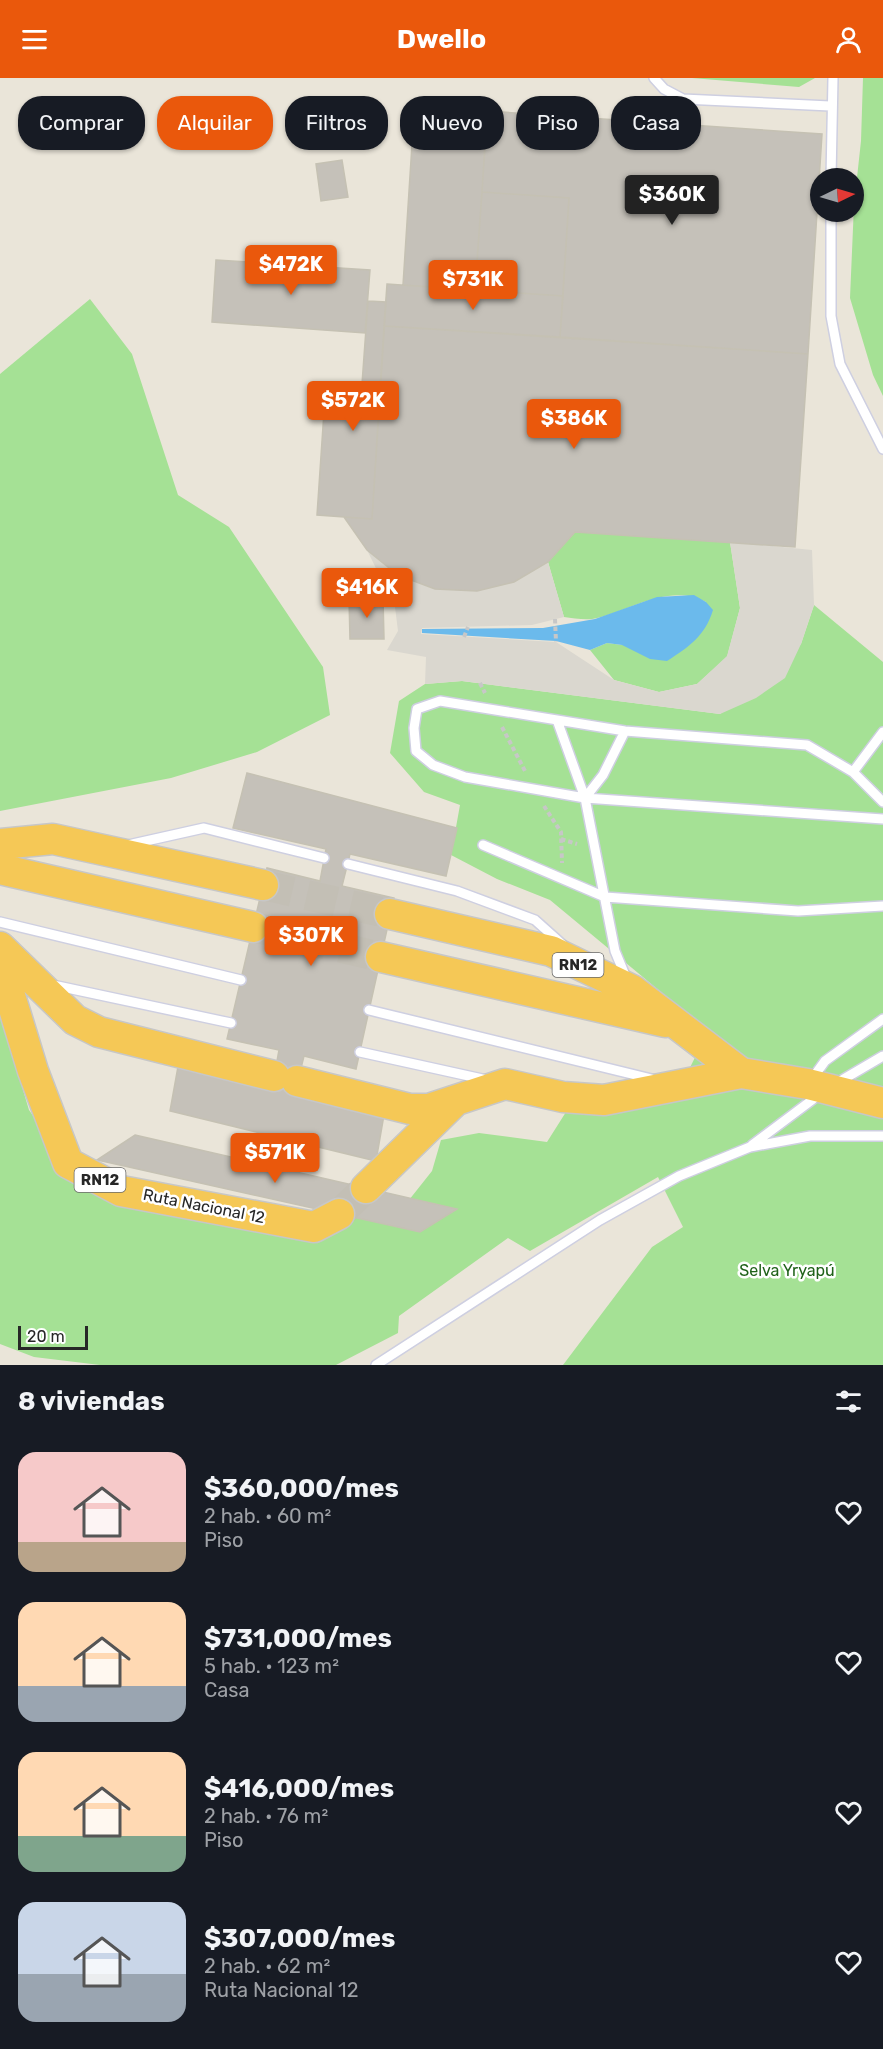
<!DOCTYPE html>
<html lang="es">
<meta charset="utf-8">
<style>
:root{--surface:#171b24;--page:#242831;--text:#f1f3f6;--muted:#9ea1a6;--accent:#ea580c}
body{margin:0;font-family:Rubik,sans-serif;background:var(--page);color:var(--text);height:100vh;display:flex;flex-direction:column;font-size:22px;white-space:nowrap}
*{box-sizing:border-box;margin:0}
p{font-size:20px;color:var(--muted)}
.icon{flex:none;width:33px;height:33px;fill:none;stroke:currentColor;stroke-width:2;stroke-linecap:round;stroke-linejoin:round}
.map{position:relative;height:1287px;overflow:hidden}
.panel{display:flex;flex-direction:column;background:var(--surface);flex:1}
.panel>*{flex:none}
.top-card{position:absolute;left:18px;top:18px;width:848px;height:54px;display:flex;gap:12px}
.needle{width:39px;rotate:85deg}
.tools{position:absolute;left:810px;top:90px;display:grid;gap:12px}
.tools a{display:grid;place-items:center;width:54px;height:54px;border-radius:50%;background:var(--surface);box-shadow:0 2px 4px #0004;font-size:30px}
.scale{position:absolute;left:18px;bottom:15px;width:70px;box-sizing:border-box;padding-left:6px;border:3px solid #272727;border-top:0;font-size:16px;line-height:21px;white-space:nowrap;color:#272727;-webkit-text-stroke:4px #fff;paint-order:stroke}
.price{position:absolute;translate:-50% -51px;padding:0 14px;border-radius:6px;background:var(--accent);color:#fff;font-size:20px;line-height:39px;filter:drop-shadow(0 2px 3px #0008)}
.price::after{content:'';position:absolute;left:50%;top:36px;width:18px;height:14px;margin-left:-9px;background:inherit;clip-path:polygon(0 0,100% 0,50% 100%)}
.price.selected{background:#222;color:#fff}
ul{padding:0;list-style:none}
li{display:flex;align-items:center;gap:18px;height:150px;padding:0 18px}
li span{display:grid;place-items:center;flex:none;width:168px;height:120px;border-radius:18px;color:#555}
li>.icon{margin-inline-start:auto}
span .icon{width:72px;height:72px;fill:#fffc;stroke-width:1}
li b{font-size:26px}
h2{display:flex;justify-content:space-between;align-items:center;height:72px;padding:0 18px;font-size:26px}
.pill{padding:0 21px;border-radius:24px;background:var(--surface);box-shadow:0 2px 4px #0004;font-size:21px;line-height:54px}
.pill.selected{background:var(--accent);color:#fff}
header{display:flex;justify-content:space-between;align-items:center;height:78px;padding:0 18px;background:var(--accent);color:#fff;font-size:27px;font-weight:700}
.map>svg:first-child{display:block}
.green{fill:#a5e195}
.plaza{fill:#dad7cf}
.water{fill:#6bbaec}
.building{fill:#c5c1b9;stroke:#c5c1b3;stroke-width:1.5}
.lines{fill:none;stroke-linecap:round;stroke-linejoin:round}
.trunk-tunnel{stroke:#c3bfb5;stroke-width:30;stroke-dasharray:30 15;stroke-linecap:butt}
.service-casing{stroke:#cecfe1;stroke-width:12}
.trunk-casing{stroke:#c7c7c7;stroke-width:33}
.path{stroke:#c7c7c7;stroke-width:4;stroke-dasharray:4.5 3;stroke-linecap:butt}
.service{stroke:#fff;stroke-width:9}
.trunk{stroke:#f5c856;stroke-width:30}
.labels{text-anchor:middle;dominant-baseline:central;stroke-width:5;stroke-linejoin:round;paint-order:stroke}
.shield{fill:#fff;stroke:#686868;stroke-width:1.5}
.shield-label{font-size:15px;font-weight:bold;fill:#272727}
.street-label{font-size:16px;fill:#272727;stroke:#fff}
.park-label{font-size:16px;fill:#20621a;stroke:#fff}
</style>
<header><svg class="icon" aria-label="menu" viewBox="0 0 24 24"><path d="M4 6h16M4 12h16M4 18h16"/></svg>Dwello<svg class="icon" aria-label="person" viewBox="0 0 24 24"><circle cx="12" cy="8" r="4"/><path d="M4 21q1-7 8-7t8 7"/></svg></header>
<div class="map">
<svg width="883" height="1287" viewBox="0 0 883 1287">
<rect width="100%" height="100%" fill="#eae5d9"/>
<path class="green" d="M692 0H815L799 9Z
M863 0H883V318L873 297 850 220 854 127 861 63Z
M90 221 132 276 178 417 229 449 323 589 330 637 257 674 171 700 0 733V296Z
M575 454 730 464 740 530 727 579 697 606 659 614 614 602 590 572 607 565 622 567 706 524C670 505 633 531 597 540 587 543 574 540 564 539L548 484Z
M814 527 883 584V1287H563L652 1169 683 1149 658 1099 530 1173 508 1160 399 1238 398 1255 336 1287H100L34 1279 0 1266V935L29 1032 58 1074 139 1108 316 1135 409 1122 432 1093 441 1062 479 1055 547 1064 566 1034 675 1020 708 953 550 822 497 801 451 777 460 727 424 714 390 675 399 623 425 606 462 603 720 636 801 566Z"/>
<path class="plaza" d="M730 464 812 472 814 527 801 566 785 600 756 620 720 636 462 603 425 606 426 579 387 572 398 553 395 529 367 472 398 497 548 484 564 539 532 547 422 550 421 556 556 564 614 602 659 614 697 606 727 578 740 530Z"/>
<path class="water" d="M694 517 706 524 713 532C705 558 689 569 667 583L650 581 622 567 607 565 590 572 556 563 422 555V551L543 550 595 541 657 519Z"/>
<path class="building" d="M487 33 822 56 808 276 560 259 569 120 482 114Z
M413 51 486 56 475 212 403 207Z
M342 82 348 119 321 123 316 86Z
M482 114 569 120 563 218 475 212Z
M216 182 370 192 365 255 212 244Z
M387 206 563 218 560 259 384 248Z
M368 223 386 224 372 441 317 437 326 304 362 306Z
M384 248 808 276 795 469 575 454 548 484 514 504 477 513 435 511 398 497 367 472 344 439 372 441Z
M383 520 384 561H350L349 521Z
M247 695 457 750 446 798 350 776 342 808 394 820 356 991 304 978 296 1010 385 1031 376 1083 170 1033 179 983 274 1000 279 972 227 961 267 790 320 803 326 771 233 750Z
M135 1057 457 1131 420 1154 97 1082Z"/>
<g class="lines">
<path class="trunk-tunnel" d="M263 807 390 836
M253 849 381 879
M339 1136 366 1110"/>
<defs>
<path id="service" d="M654 0 664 11 683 21 830 28
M831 100 833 0
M831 134V238L840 286 883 371
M557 642 585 720 615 873 627 902
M853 694 883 654
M585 720 603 697 625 653
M883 724 853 694 807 667 625 653 440 623 417 631 414 650 416 673 433 687 465 699 585 720 883 741
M128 767 204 750 324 780
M483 767 605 819 798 833 883 828
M348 786 457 813 535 842 563 867
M0 844 241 902
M53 907 231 945
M369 932 656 1002
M360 974 487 1002
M812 1001 825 983 883 941
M837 1005 883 978
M752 1067 820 1016
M376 1287 600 1142 679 1098 750 1069 810 1058H883"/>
<path id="trunk" d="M0 766 53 761 263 807
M0 791 253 849
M390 836 551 873 632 912 741 995
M0 869 75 942 99 954 274 998
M381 879 665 944
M0 885 33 993 68 1085 121 1113 314 1149 339 1136
M297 1003 410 1031H429L505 1006 563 1019 604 1022 741 995 808 1006 883 1025
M366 1110 454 1024"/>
</defs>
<use href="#service" class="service-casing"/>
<use href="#trunk" class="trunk-casing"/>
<path class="path" d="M555 541 556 564
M464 559 468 549
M480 605 485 615
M502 649 525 693
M544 728 561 754 562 785
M561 761 577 766"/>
<use href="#service" class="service"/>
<use href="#trunk" class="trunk"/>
</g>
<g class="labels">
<g class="shield">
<rect x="552.5" y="875" width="51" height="24" rx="4.5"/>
<rect x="74.5" y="1090" width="51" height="24" rx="4.5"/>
</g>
<g class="shield-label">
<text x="578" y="887">RN12</text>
<text x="100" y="1102">RN12</text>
</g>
<g class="street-label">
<text transform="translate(204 1128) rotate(11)">Ruta Nacional 12</text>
</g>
<g class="park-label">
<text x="787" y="1192">Selva Yryapú</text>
</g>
</g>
</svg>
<div class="tools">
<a><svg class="needle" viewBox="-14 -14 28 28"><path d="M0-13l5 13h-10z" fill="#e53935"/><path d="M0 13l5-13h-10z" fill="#9ea1a6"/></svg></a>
</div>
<div class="scale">20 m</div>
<b class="price selected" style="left:672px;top:148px">$360K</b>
<b class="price" style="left:291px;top:218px">$472K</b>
<b class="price" style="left:473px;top:233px">$731K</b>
<b class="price" style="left:353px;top:354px">$572K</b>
<b class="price" style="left:574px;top:372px">$386K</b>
<b class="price" style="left:367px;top:541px">$416K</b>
<b class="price" style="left:311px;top:889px">$307K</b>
<b class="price" style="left:275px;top:1106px">$571K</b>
<div class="top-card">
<a class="pill">Comprar</a>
<a class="pill selected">Alquilar</a>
<a class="pill">Filtros</a>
<a class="pill">Nuevo</a>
<a class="pill">Piso</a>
<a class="pill">Casa</a>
</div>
</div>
<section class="panel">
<h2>8 viviendas<svg class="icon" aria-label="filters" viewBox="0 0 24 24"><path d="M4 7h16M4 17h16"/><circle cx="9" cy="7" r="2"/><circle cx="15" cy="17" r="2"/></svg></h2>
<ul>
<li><span style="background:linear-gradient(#f6c9c9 75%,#b9a48a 0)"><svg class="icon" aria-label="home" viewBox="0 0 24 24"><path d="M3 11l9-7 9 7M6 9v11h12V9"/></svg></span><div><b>$360,000/mes</b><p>2 hab. · 60 m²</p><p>Piso</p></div><svg class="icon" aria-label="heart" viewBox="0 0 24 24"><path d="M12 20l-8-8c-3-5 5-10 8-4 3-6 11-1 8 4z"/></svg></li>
<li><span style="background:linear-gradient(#ffd9b3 70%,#9aa5b1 0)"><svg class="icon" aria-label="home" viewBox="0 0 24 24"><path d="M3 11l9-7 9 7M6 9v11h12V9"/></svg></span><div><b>$731,000/mes</b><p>5 hab. · 123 m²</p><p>Casa</p></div><svg class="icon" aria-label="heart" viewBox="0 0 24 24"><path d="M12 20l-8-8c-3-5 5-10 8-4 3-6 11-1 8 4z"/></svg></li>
<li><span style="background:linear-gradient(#ffd9b3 70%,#7fa58c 0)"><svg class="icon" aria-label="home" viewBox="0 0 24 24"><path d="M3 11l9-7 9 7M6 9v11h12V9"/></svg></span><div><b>$416,000/mes</b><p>2 hab. · 76 m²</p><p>Piso</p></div><svg class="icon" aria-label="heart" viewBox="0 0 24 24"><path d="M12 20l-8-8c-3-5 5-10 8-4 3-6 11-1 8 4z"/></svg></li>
<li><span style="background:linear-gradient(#c9d6e8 60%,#9aa5b1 0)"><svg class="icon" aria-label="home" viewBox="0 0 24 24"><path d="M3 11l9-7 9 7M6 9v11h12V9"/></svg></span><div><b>$307,000/mes</b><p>2 hab. · 62 m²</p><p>Ruta Nacional 12</p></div><svg class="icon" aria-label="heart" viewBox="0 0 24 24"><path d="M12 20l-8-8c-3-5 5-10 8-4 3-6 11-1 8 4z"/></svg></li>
</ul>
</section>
